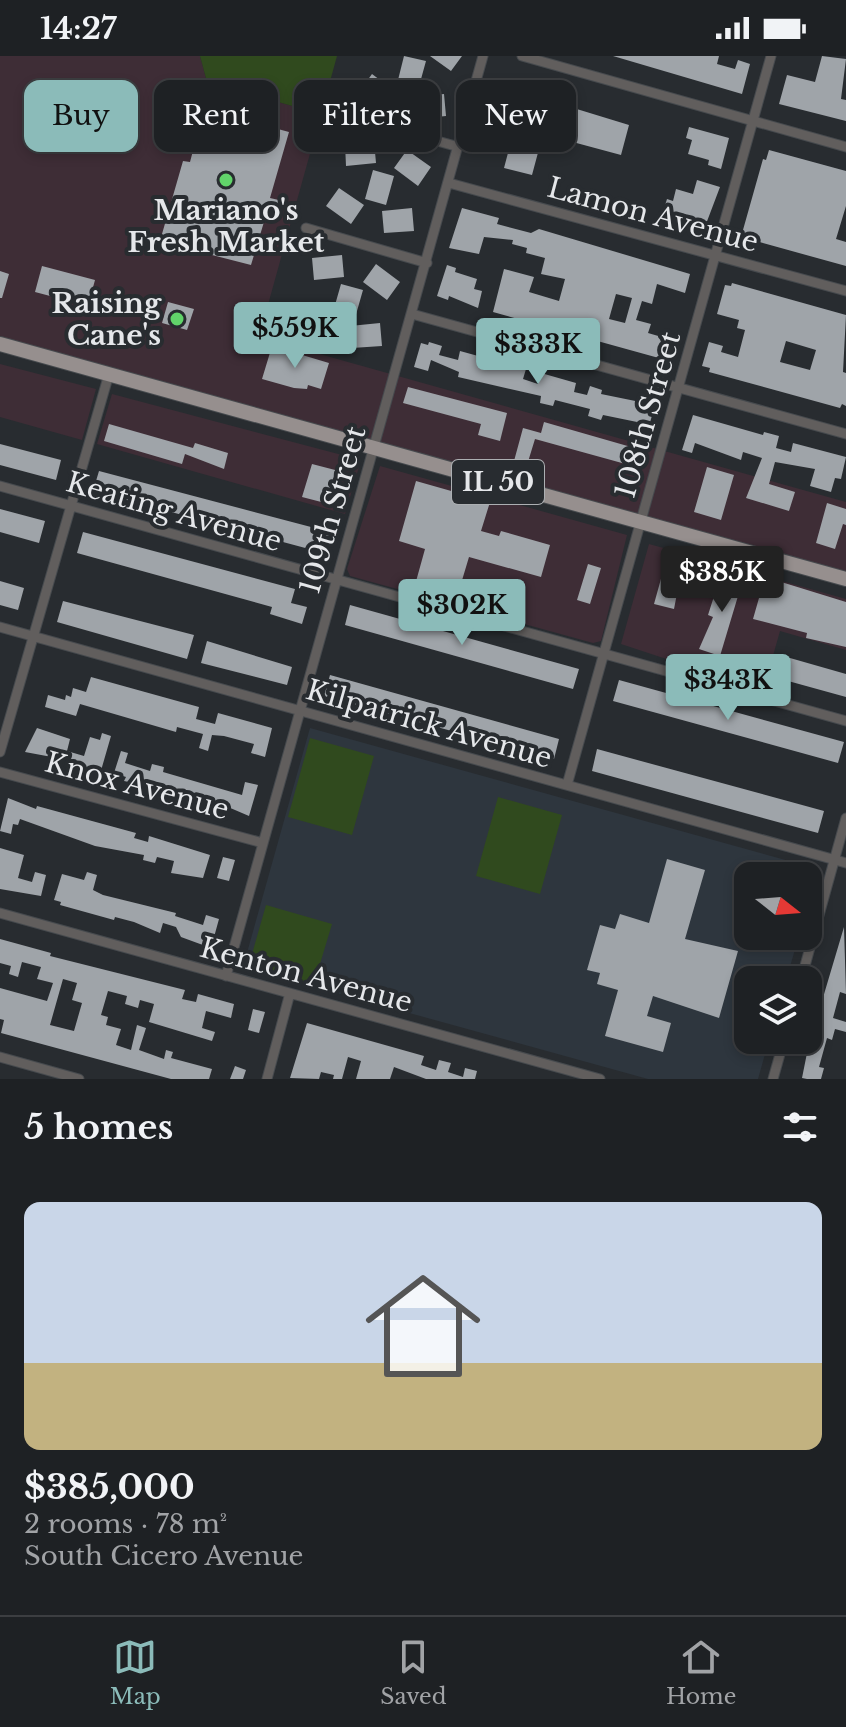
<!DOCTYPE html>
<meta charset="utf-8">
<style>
:root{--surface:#1e2124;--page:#2b2e31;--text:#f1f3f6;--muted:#a1a3a6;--line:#3c3e41;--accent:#8bbbb9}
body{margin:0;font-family:"Libre Baskerville",serif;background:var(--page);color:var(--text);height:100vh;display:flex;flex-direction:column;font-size:30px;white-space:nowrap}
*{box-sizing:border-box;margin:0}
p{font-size:26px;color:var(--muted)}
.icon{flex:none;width:44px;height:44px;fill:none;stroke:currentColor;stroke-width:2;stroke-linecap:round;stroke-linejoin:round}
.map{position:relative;height:1023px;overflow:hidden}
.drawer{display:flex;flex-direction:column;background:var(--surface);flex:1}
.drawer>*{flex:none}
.hud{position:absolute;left:24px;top:24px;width:798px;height:72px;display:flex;gap:16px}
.needle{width:52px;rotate:107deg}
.controls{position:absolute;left:734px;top:806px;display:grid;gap:16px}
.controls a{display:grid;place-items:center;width:88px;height:88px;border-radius:16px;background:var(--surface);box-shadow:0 4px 12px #0003,0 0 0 2px var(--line);font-size:40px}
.price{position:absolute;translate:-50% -68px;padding:0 18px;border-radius:8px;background:var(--accent);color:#111;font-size:26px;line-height:52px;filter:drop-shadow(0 2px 4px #0008)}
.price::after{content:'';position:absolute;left:50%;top:48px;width:24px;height:18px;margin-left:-12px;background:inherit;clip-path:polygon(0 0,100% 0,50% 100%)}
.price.on{background:#222;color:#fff}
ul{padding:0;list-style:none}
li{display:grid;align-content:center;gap:16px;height:424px;padding:0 24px}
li+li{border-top:2px solid var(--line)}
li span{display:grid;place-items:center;height:248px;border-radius:16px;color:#555}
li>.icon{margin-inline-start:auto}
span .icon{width:144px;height:144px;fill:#fffc;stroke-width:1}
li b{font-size:34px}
h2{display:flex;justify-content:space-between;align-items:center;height:96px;padding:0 24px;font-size:34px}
.tag{padding:0 28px;border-radius:16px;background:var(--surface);box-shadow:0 4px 12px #0003,0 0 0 2px var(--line);font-size:28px;line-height:72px}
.tag.on{background:var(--accent);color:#111}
.status{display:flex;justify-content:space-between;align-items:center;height:56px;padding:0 40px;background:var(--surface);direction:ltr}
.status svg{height:22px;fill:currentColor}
.tab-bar{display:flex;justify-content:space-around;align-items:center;height:112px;border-top:2px solid var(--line);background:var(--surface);font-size:22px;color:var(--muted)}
.tab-bar a{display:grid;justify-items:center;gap:4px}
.tab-bar .on{color:var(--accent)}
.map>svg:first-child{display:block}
.commercial{fill:#3e2d36}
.built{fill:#2e363e}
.green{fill:#304a1e}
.building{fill:#9fa4a9;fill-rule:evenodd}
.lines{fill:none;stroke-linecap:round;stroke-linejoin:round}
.minor-casing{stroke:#464a4e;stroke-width:11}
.primary-casing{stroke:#464a4e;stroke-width:16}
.minor{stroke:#615e5d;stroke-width:9}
.primary{stroke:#968f8e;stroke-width:14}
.poi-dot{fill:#61d46a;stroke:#282c30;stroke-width:3}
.labels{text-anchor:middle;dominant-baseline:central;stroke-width:8;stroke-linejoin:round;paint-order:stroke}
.shield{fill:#282c30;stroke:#acafb2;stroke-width:2}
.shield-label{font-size:26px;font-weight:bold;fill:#e5e7ea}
.poi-label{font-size:28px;font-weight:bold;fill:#e5e7ea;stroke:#282c30}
.street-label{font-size:28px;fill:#e5e7ea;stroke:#282c30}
</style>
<div class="status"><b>14:27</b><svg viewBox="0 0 49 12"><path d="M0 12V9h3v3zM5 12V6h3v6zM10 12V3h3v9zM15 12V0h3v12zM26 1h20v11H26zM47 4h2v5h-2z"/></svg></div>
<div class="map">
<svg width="846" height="1023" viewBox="0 0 846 1023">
<rect width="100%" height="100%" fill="#282c30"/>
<path class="commercial" d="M0 0H200L207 26 321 58 259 281 846 446V523L0 288Z
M0 308 96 333 82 384 0 361Z
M112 338 361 404 345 458 97 388Z
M380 410 627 479 601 585 593 587 350 520 347 513Z
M649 488 846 543V594L780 575 763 635 621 588Z"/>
<path class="built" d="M310 672 818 813 808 847V820H748V880H799L786 924H748V984H769L758 1023H648L243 911Z"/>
<path class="green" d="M200 0H337L321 58 207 26Z
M310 682 374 700 352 779 288 761Z
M498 741 562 759 540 838 476 820Z
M266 849 332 868 313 931 248 912Z"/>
<path class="building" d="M404 0 426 5 418 34 397 28Z
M430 0H462L451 15Z
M613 0H719L717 8 735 13 738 4 750 8 742 38Z
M822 0 846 3 841 43 846 44V65L779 48 787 19 815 26Z
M372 18 396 36 383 54 359 36Z
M444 38 446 60 416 63 414 41Z
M531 39 629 69 621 99 543 78 532 119 504 112 514 74 503 71 509 46 528 51Z
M204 53 289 76 270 142 283 145 279 159 267 156 251 209 173 189 162 178 183 105 190 106Z
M689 71 729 82 721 113 708 109 709 104 688 98 692 84 686 82Z
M374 85 376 107 346 110 345 88Z
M407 94 431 111 418 130 394 112Z
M769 94 846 115V150L836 183 846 186V210L741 181 763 103 766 104Z
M373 114 394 120 386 149 365 143Z
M697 124 720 131 706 168 699 166 698 169 662 159 667 143 673 145 676 133 693 138Z
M339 132 364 149 351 168 326 150Z
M412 152 414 175 384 177 382 155Z
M462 152 499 162 497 168 531 177 539 173 690 218 685 237 657 228 652 248 642 245 636 264 651 268 648 277 672 284 666 304 493 256 504 213 534 221 529 236 559 245 565 223 541 218 545 202 526 197 527 192 512 188 513 184 484 181 479 198 449 192ZM616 238 632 242 625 267 609 263Z
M342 199 344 221 314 224 312 202Z
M376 208 400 226 387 244 363 226Z
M447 209 456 212 455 216 477 223 474 233 482 235 478 252 449 240 448 244 437 240Z
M42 210 95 224 88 250 35 236Z
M0 215 9 218 2 242H0Z
M732 227 846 259 843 316 846 317V350L842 348 840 352 709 316 710 312 702 310 709 286 723 290 721 296 738 301 745 274 737 272 739 264 717 258 725 229 731 230ZM786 285 816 294 810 314 780 306Z
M341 228 363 234 355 262 333 256Z
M168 246 194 253 187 274 162 267Z
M308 246 332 264 319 282 295 264Z
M380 267 382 290 352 292 350 270Z
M429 286 442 290 439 299 458 304 460 295 526 313 523 323 538 328 541 317 576 327 574 336 587 339 590 330 602 334 601 338 655 349 647 377 635 373 637 366 603 359 601 364 588 360 590 353 555 344 553 350 540 347 541 340 458 321 459 316 431 304 428 315 414 311 421 287 428 289Z
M272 290 329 307 321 333 308 329 307 333 294 332 262 323Z
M408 331 507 357 500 385 478 379 481 368 403 347Z
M693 359 763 379 764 376 779 380 776 392 791 396 793 387 846 401 841 423 835 422 831 436 810 430 815 413 775 406 769 428 795 436 789 455 746 442 762 402 743 396 741 404 695 387 692 397 682 394Z
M544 366 645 395 640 412 535 383 527 409 514 405 523 372 541 377Z
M109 368 193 392 195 387 228 397 224 413 185 398 182 408 104 385Z
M0 388 61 404 56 424 0 409Z
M312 408 339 415 329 448 302 441Z
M707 411 734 419 721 464 694 456Z
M99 415 330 476 324 497 93 435Z
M416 425 490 446 481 475 499 480 501 475 550 489 541 521 469 501 457 541 415 529 425 493 399 485Z
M827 447 846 453V469L843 468 835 493 816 487Z
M0 453 45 465 39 487 0 476Z
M83 476 295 533 291 547 307 551 302 568 270 558 272 551 77 497Z
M588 508 601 512 590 548 577 544Z
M664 512 681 517 674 553 654 548Z
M727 515 744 520 720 600 699 593 713 561 708 559 716 534 720 536Z
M765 521 846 546V591L806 582 807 577 753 563Z
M0 525 24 532 18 554 0 549Z
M63 545 194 579 187 603 57 566Z
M350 549 579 613 573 633 345 569Z
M207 585 292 611 287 629 201 607Z
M776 598 846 618V641L770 620Z
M330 619 559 683 554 703 324 640Z
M91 621 199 651 196 663 215 668 218 657 272 672 265 701 251 697 254 688 224 680 212 679 208 695 199 692 203 678 177 671 176 676 80 648 76 660 45 651 48 639 65 644 66 639 71 641 73 632 86 636Z
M619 624 844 686 838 707 613 645Z
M37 672 70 683 67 695 84 700 90 681 100 684 102 677 111 680 100 718 66 709 68 704 25 696Z
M597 693 824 755 818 777 592 715Z
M121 695 128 697 125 707 150 715 152 708 164 711 163 716 242 739 245 726 258 729 249 760 200 739 198 746 171 735 124 725 126 721 114 717Z
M8 742 36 753 37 750 136 777 134 782 148 786 149 780 210 799 203 822 171 817 174 805 157 801 155 807 143 804 144 799 95 790 20 763 18 769 13 768 11 778 0 775Z
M0 792 24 799 18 822 32 826 35 816 46 819 41 840 0 833Z
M223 801 235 804 229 825 217 822Z
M667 803 705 814 685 883 738 895 719 962 653 940 647 960 671 967 663 996 605 980 618 934 597 928 600 917 587 914 600 869 615 873 620 858 649 867Z
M87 816 97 819 93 834 103 839 176 857 175 860 203 869 206 859 219 863 211 892 181 881 176 871 163 867 160 877 134 866 115 861 114 864 60 849 61 846 54 844 62 818 84 824Z
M844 871 846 938 840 936 833 962 846 966V976L835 973 832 984 827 982 819 1011 824 1012 821 1023H807L802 1022 808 992Z
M0 883 51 897 50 900 185 934 182 943 196 946 198 938 234 948 231 962 206 955 202 972 215 976 212 985 149 966 154 948 140 944 138 952 125 948 127 940 108 935 101 959 108 961 106 969 121 973 116 989 131 994 137 969 146 972 139 994 164 1003 166 994 173 996 171 1002 212 1013 209 1023H171L1 977 4 964 0 963V932L47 945 53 927 37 923 41 911 22 906 18 921 9 918 11 910 0 907ZM63 923 77 927 72 944 82 947 74 975 50 969Z
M253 953 265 956 259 977 248 974Z
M307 967 424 1000 421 1009 436 1014 439 1004 451 1007 448 1016 463 1021 465 1012 477 1015 475 1023H426L394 1011 390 1023H356L361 1005 348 1001 342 1023H333L334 1019 321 1016 319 1023 290 1022Z
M235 1010 246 1014 243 1023H230Z"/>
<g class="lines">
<defs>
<path id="minor" d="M522 0 846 91
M336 57 459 91
M449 127 846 235
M306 172 427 207
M412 258 846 378
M0 430 846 665
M0 571 846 807
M0 696 109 318
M0 716 263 787
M567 729 771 0
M0 857 600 1023
M226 920 483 0
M801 924 846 762
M0 1001 79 1023
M267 1023 290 937
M773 1023 784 984"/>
<path id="primary" d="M0 288 846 523"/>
</defs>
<use href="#minor" class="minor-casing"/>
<use href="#primary" class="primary-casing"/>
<use href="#minor" class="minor"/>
<use href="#primary" class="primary"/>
</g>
<g class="poi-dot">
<circle cx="226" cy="124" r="8"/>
<circle cx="177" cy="263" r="8"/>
</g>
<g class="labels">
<rect class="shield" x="452" y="404" width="92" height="44" rx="6"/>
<g class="shield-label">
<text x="498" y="426">IL 50</text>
</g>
<g class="poi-label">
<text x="226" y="154">Mariano's<tspan x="226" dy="32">Fresh Market</tspan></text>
<text x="161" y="247" text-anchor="end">Raising<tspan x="161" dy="32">Cane's</tspan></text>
</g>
<g class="street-label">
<text transform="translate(653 159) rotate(15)">Lamon Avenue</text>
<text transform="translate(648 359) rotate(-74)">108th Street</text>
<text transform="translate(333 454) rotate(-74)">109th Street</text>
<text transform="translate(174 456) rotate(16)">Keating Avenue</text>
<text transform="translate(429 668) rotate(16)">Kilpatrick Avenue</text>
<text transform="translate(137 730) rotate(15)">Knox Avenue</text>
<text transform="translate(306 919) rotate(15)">Kenton Avenue</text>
</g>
</g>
</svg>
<div class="controls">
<a><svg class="needle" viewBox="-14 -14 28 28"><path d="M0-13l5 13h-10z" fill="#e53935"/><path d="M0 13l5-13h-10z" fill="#a1a3a6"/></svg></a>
<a><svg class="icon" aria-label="layers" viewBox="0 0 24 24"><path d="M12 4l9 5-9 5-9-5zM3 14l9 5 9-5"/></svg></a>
</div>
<b class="price" style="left:295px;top:314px">$559K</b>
<b class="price" style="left:538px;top:330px">$333K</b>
<b class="price on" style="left:722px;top:558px">$385K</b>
<b class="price" style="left:462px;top:591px">$302K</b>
<b class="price" style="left:728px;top:666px">$343K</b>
<div class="hud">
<a class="tag on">Buy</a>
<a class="tag">Rent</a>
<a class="tag">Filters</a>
<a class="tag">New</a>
</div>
</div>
<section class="drawer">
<h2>5 homes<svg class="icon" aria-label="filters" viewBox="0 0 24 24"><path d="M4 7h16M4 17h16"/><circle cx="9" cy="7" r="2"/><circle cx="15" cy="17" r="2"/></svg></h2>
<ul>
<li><span style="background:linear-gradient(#c9d6e8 65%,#c2b280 0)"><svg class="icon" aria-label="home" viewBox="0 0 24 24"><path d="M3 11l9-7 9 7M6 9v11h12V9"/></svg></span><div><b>$385,000</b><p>2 rooms · 78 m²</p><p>South Cicero Avenue</p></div></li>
</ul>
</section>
<nav class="tab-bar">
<a class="on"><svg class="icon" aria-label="map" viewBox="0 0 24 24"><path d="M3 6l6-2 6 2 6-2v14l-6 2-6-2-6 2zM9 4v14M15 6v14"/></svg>Map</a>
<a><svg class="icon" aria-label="saved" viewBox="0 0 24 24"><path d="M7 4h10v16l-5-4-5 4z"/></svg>Saved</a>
<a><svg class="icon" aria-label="home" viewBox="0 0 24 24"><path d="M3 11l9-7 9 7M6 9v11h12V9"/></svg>Home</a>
</nav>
